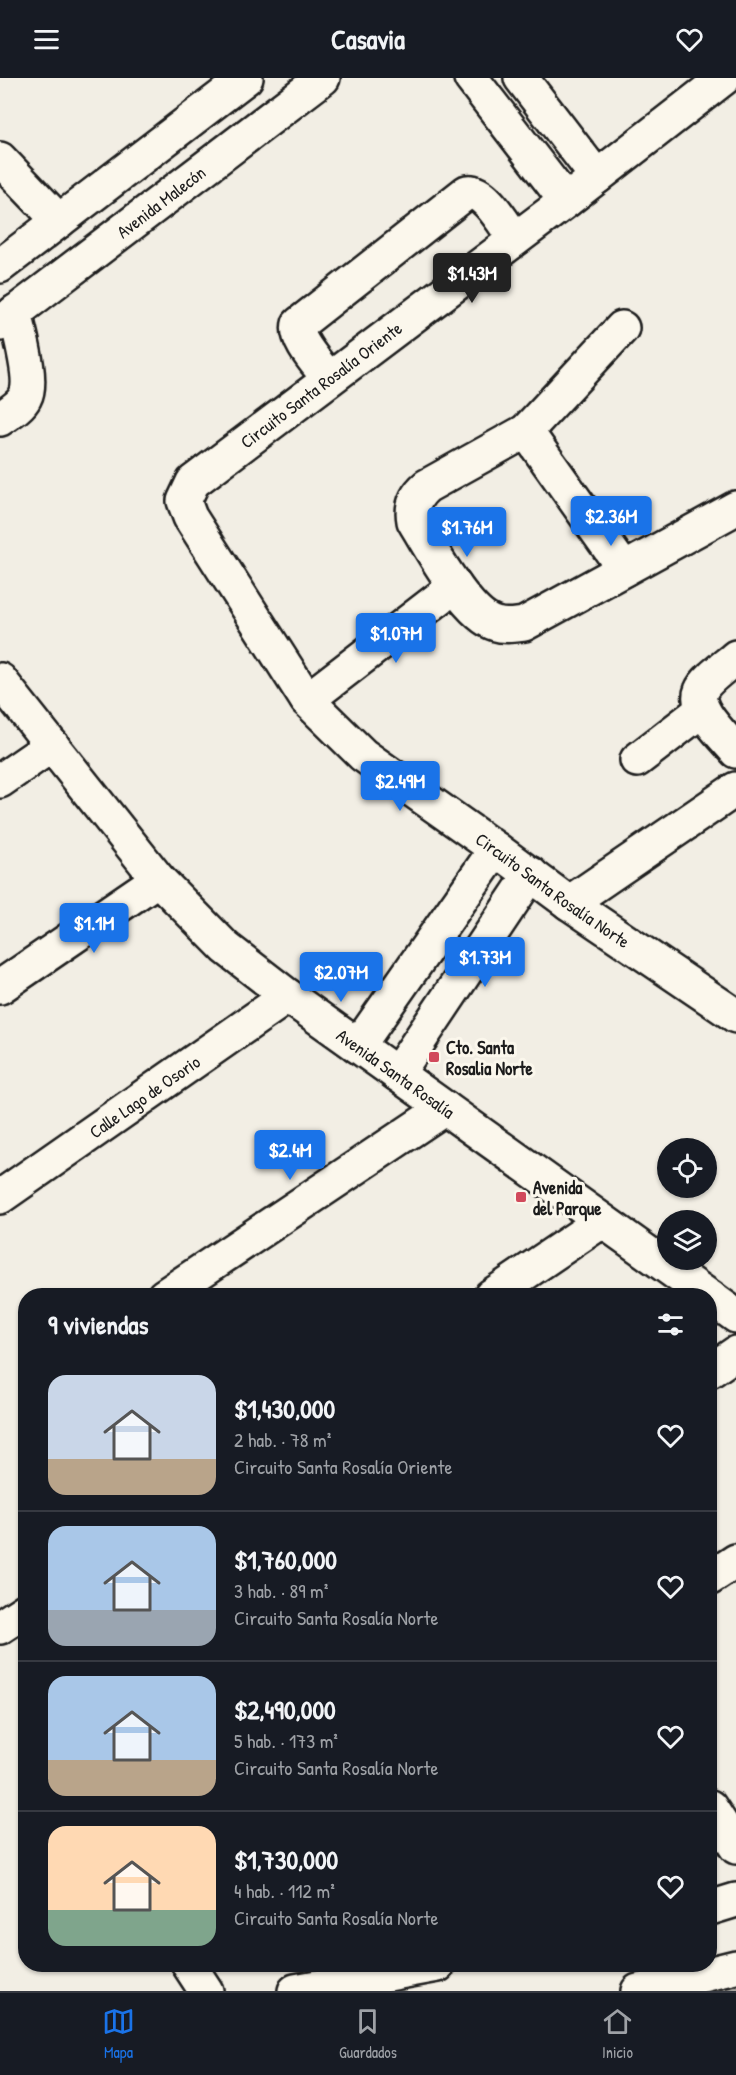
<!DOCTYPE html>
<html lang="es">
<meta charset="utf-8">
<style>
:root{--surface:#171b24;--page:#242831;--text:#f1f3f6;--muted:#9ea1a6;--line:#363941;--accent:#1a73e8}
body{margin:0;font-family:"Patrick Hand",sans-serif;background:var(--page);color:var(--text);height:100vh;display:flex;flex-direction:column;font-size:22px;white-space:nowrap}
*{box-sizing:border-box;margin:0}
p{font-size:20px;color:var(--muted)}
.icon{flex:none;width:33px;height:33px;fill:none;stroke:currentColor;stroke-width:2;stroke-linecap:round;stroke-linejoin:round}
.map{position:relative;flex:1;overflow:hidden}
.details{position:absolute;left:18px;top:1210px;width:699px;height:684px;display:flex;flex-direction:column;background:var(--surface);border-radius:24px;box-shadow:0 2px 4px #0004}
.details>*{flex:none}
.controls{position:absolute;left:657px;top:1060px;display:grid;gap:12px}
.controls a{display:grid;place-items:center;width:60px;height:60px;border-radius:50%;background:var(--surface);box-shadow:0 2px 4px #0004;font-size:30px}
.price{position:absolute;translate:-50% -51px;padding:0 14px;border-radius:6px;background:var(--accent);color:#fff;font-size:20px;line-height:39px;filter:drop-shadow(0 2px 3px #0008)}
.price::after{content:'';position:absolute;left:50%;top:36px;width:18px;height:14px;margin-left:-9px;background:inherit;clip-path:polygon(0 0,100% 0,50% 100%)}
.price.selected{background:#222;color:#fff}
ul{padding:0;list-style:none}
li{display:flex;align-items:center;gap:18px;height:150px;padding:0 30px}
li+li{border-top:2px solid var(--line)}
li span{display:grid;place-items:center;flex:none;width:168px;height:120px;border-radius:18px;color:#555}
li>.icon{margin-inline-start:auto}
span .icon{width:72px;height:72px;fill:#fffc;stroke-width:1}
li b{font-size:26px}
h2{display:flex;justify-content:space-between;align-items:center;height:72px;padding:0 30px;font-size:26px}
header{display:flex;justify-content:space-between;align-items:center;height:78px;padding:0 30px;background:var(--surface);font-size:27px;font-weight:700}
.tab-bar{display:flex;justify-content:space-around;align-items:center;height:84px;border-top:2px solid var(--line);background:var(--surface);font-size:16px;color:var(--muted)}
.tab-bar a{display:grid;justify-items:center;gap:3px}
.tab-bar .selected{color:var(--accent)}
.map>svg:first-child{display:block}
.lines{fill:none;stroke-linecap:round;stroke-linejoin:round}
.river{stroke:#a9a6a0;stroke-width:51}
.minor-casing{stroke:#1c1c1c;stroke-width:38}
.minor{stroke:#fbf7ec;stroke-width:33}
.poi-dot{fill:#d1495b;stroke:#fbf7ec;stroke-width:2}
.labels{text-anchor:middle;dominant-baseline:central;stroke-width:6;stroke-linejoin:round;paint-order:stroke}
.street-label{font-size:18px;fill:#1c1c1c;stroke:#fbf7ec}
.poi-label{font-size:18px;font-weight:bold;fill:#1c1c1c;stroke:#fbf7ec;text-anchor:start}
</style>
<header><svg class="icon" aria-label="menu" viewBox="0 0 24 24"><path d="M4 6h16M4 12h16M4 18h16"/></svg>Casavia<svg class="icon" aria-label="heart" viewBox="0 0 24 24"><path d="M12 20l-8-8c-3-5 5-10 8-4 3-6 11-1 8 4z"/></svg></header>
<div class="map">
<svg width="736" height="1913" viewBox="0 0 736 1913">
<rect width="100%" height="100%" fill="#f2eee4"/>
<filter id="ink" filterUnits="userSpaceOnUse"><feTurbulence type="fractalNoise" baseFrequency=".0167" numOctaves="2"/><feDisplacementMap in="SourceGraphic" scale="12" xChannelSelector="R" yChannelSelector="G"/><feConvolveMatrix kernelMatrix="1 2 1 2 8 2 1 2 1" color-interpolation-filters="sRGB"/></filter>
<g filter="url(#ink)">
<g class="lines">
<path class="river" d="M710 1913 736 1905"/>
<defs>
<g id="minor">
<path d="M471 0 566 123"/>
<path d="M521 0 597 99"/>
<path id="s1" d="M724 0 566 123 193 404 184 423 190 439 307 622 363 677 496 771 569 825 736 938"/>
<path d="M0 81 59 143"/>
<path d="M0 188 246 0"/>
<path id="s2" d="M0 246 323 0"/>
<path d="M622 250 526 353 427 408C415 418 411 428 414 443 429 468 468 539 496 546 505 549 515 547 524 546L736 430"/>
<path d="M329 301C320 288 294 262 299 246L467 114C485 111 505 148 515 161"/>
<path d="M0 341C8 335 20 329 25 319 34 303 19 253 15 234"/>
<path d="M526 353 624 491"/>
<path d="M736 579C727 587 705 602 701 613 693 631 725 659 736 673"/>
<path id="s3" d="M0 602 158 801 226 870 288 918 708 1218"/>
<path d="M307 622 455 508"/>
<path d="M637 682 702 632"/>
<path d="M0 703 52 667"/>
<path d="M569 825 736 711"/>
<path d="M0 909 158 801"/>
<path d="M358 968 496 771"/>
<path d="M397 996 531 796"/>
<path id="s4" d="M0 1119 288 918"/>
<path d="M164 1218 445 1030"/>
<path d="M491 1218 602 1143"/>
<path d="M710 1219 736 1238"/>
<path d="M710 1293 736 1275"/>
<path d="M710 1500 736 1483"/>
<path d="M0 1549 26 1532"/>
<path d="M710 1729 736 1769"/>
<path d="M710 1830 736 1822"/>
<path d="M189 1887 206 1913"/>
<path d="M295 1913 438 1887"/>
<path d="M638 1913 736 1889"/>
</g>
</defs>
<use href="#minor" class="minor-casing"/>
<use href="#minor" class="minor"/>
</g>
</g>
<g class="poi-dot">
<rect x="428" y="973" width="12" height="12" rx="3"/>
<rect x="515" y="1113" width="12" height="12" rx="3"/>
</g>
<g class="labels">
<g class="street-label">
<text stroke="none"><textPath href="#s2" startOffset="202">Avenida Malecón</textPath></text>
<text transform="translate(321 307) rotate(-37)">Circuito Santa Rosalía Oriente</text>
<text stroke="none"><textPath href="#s1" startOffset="1234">Circuito Santa Rosalía Norte</textPath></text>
<text stroke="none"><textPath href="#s3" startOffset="562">Avenida Santa Rosalía</textPath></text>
<text stroke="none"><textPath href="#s4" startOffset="176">Calle Lago de Osorio</textPath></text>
</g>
<g class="poi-label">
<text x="446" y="969">Cto. Santa<tspan x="446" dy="21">Rosalia Norte</tspan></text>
<text x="533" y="1109">Avenida<tspan x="533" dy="21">del Parque</tspan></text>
</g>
</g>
</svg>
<div class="controls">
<a><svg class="icon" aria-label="locate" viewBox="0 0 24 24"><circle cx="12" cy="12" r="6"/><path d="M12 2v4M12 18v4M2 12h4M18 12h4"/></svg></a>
<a><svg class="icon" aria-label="layers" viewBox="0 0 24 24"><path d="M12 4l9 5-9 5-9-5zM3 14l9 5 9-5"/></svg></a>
</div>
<b class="price selected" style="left:472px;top:226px">$1.43M</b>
<b class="price" style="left:611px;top:469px">$2.36M</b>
<b class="price" style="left:467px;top:480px">$1.76M</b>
<b class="price" style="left:396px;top:586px">$1.07M</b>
<b class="price" style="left:400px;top:734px">$2.49M</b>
<b class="price" style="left:94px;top:876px">$1.1M</b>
<b class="price" style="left:485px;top:910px">$1.73M</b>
<b class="price" style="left:341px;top:925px">$2.07M</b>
<b class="price" style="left:290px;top:1103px">$2.4M</b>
<section class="details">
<h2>9 viviendas<svg class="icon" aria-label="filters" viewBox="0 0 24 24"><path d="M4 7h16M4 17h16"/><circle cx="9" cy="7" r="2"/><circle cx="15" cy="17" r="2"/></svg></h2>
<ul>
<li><span style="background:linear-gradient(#c9d6e8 70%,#b9a48a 0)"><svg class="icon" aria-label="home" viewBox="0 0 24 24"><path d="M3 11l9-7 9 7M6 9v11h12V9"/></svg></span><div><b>$1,430,000</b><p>2 hab. · 78 m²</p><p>Circuito Santa Rosalía Oriente</p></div><svg class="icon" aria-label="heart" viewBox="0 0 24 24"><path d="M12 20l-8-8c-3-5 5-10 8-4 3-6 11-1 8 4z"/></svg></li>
<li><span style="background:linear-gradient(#a9c7e8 70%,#9aa5b1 0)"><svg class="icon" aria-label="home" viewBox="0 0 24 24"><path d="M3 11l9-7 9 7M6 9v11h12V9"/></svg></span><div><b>$1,760,000</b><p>3 hab. · 89 m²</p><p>Circuito Santa Rosalía Norte</p></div><svg class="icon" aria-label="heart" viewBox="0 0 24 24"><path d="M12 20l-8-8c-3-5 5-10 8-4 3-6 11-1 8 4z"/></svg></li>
<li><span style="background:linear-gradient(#a9c7e8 70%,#b9a48a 0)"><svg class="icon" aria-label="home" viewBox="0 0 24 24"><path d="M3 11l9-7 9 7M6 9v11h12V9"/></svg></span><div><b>$2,490,000</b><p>5 hab. · 173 m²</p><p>Circuito Santa Rosalía Norte</p></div><svg class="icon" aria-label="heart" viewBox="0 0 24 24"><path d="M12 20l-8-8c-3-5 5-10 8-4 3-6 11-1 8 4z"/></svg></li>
<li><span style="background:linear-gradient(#ffd9b3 70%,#7fa58c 0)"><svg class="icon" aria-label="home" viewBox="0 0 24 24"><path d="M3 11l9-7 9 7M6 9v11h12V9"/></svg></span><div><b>$1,730,000</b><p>4 hab. · 112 m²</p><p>Circuito Santa Rosalía Norte</p></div><svg class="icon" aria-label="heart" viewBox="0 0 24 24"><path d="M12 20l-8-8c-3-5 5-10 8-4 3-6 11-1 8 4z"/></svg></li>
</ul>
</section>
</div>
<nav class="tab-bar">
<a class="selected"><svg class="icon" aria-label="map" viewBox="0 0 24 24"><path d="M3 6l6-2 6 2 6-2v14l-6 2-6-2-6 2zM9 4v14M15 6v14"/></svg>Mapa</a>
<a><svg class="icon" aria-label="saved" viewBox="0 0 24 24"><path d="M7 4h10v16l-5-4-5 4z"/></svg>Guardados</a>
<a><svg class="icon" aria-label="home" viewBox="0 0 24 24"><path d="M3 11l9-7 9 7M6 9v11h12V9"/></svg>Inicio</a>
</nav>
